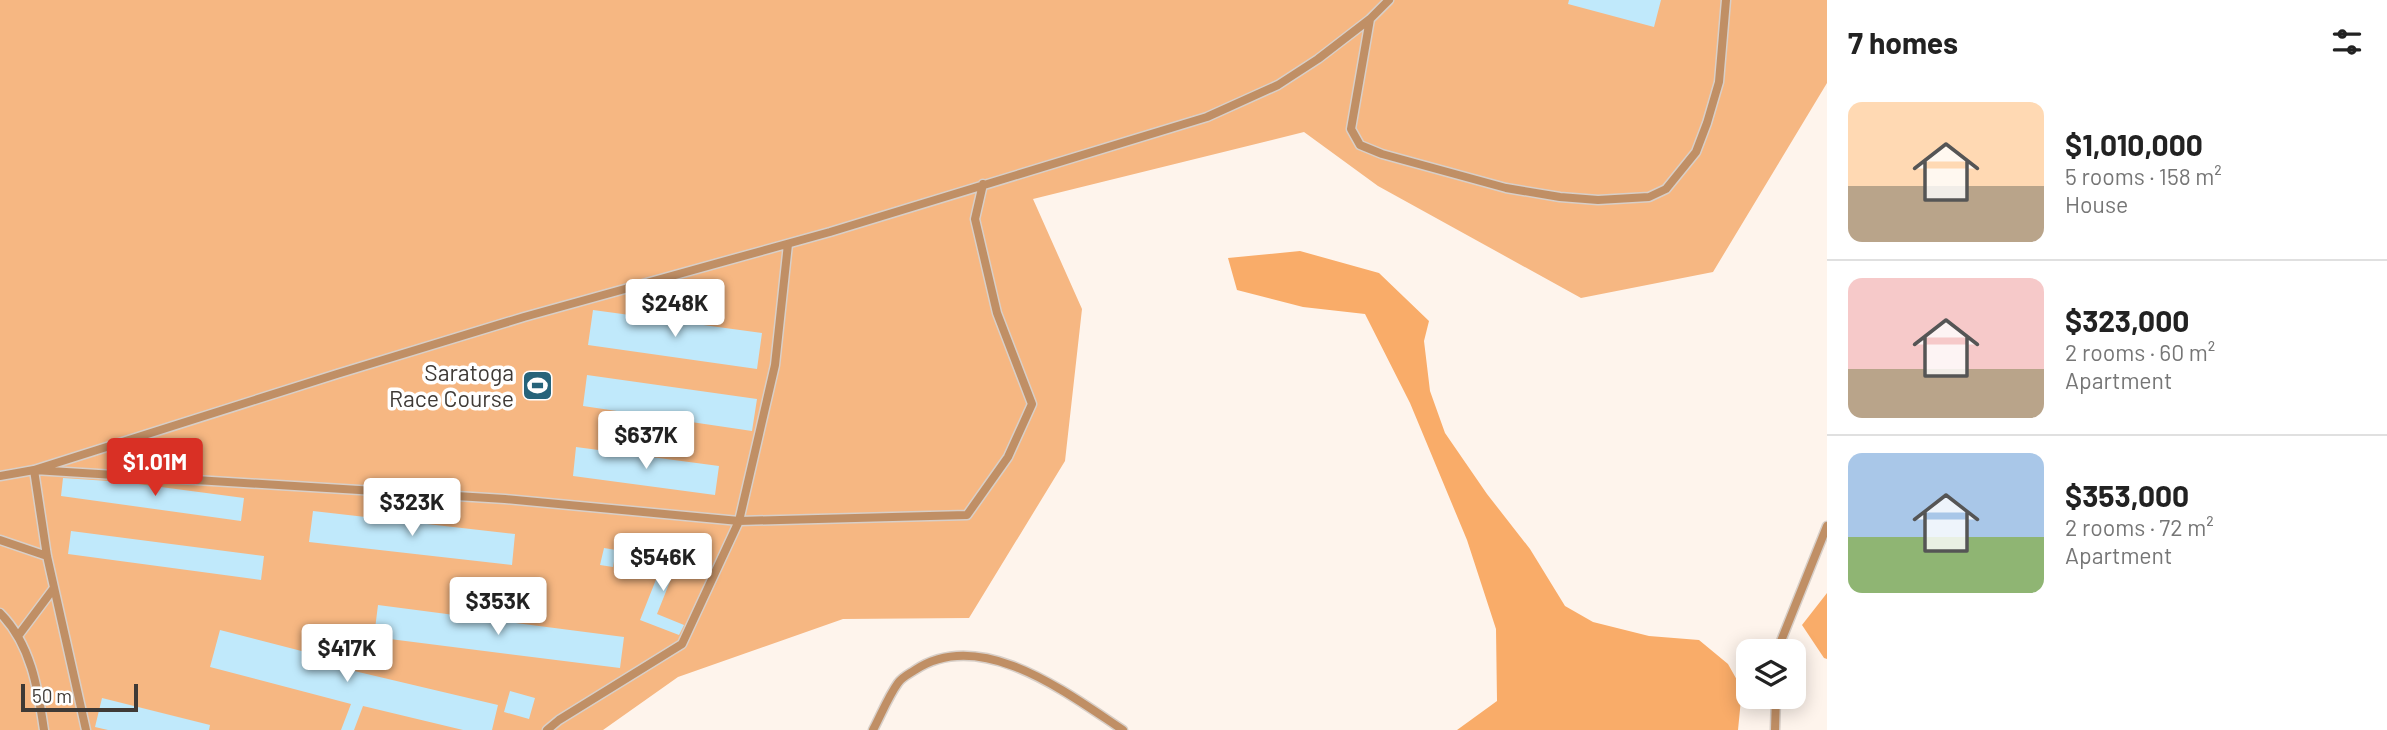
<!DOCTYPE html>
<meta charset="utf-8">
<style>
:root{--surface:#fff;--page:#f6f6f6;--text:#222;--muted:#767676;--line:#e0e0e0;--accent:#d93025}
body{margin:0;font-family:Barlow,sans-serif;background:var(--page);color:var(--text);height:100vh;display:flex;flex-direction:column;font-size:26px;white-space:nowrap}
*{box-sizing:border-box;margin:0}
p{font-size:23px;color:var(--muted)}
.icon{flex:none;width:38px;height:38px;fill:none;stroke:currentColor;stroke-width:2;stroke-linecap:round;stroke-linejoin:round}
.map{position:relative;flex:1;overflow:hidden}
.side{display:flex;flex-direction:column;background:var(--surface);width:560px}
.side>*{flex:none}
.buttons{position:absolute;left:1736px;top:639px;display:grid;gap:14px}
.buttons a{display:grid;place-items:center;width:70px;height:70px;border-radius:14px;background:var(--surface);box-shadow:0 4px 18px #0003;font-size:35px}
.scale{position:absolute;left:21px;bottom:18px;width:117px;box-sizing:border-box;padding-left:7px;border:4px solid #3f3a36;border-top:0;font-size:19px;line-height:24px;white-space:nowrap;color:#3f3a36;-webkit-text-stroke:5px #fff;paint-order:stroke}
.price{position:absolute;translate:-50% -60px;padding:0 16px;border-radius:7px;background:#fff;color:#222;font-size:23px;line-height:46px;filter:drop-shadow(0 2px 4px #0008)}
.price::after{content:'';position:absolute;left:50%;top:42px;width:21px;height:16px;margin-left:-10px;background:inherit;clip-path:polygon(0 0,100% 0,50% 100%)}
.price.on{background:var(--accent);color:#fff}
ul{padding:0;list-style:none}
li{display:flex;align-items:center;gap:21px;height:175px;padding:0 21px}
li+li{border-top:2px solid var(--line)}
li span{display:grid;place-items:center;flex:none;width:196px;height:140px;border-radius:14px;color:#555}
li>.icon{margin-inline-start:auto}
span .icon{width:84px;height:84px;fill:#fffc;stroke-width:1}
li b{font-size:30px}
h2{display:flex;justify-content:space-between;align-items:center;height:84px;padding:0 21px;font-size:30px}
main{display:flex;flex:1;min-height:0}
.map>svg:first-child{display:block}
.green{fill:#f6b782}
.water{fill:#f9ac69}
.building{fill:#c0e9fb}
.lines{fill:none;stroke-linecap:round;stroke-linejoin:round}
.lane-casing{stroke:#d8cfc8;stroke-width:11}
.lane{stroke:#c08f65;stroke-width:8}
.labels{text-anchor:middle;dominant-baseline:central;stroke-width:7;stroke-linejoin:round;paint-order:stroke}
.poi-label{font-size:23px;fill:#3f3a36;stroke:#fff;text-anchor:end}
</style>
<main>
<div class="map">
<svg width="1827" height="730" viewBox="0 0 1827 730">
<rect width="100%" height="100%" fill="#fef4ec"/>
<path class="green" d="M0 0H1827V83L1713 272 1581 298 1378 186 1304 132 1033 199 1082 309 1065 461 969 618 843 619 678 677 603 730H0Z"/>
<path class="water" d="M1300 251 1379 273 1429 321 1424 341 1430 391 1445 433 1487 494 1530 549 1565 606 1593 622 1649 636 1699 640 1728 664 1742 689 1738 730H1457L1497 701 1496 629 1467 540 1410 403 1365 314 1303 307 1237 290 1228 258Z
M1827 593V659L1824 658 1802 625Z"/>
<path class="building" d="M1569 0H1661L1654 27 1568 4Z
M593 310 762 333 757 369 588 345Z
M587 375 757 399 752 431 583 406Z
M576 447 719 466 715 495 573 476Z
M63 478 123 482 244 498 241 521 61 496Z
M313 511 515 534 512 565 309 542Z
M71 531 264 556 261 580 68 554Z
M670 544 683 549 657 614 684 625 679 635 640 620Z
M604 548 616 550 613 567 600 565Z
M378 605 624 637 620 668 374 637Z
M220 630 352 664 350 670 498 705 492 730H463L363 706 354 730H341L351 704 210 667Z
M510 691 535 698 529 719 504 712Z
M102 698 210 725 209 730H108L95 727Z"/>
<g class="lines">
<defs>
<path id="lane" d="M1389 0 1370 19 1351 129 1360 145 1382 154 1506 188 1560 197 1598 200 1649 197 1666 189 1696 152 1707 123 1719 82 1726 0
M0 476 34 470 337 374 524 317 830 232 1207 117 1278 85 1318 59 1370 19
M0 540 47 556
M0 613C31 644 38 689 44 730
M18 636 54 588
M1777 651 1827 526
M86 730 47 556 34 470 505 499 739 521 967 515 1008 457 1032 404 997 313 975 219 983 184
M547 730 559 720 682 644 739 521 775 365 788 244
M873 730C881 715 888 697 898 683 902 677 909 674 915 670 981 626 1068 694 1123 730
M1775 730 1776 696"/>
</defs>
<use href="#lane" class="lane-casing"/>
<use href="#lane" class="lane"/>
</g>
<defs>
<symbol id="stadium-square" viewBox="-11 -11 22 22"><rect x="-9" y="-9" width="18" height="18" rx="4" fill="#26637a" stroke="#fff"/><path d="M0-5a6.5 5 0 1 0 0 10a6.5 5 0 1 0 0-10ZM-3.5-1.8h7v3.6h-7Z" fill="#fff"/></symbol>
</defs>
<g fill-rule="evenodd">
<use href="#stadium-square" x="520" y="368" width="35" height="35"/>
</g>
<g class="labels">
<g class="poi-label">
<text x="514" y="372">Saratoga<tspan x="514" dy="26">Race Course</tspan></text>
</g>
</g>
</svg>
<div class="buttons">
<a><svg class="icon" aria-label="layers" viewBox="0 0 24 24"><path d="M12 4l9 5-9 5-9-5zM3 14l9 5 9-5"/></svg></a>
</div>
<div class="scale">50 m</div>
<b class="price" style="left:675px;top:339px">$248K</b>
<b class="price" style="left:646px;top:471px">$637K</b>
<b class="price on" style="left:155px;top:498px">$1.01M</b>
<b class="price" style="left:412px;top:538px">$323K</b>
<b class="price" style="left:663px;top:593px">$546K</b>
<b class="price" style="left:498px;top:637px">$353K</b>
<b class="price" style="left:347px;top:684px">$417K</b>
</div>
<section class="side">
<h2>7 homes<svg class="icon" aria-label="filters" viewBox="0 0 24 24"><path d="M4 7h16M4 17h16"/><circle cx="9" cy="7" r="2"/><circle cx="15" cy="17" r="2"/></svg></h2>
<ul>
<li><span style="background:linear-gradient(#ffd9b3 60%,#b9a48a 0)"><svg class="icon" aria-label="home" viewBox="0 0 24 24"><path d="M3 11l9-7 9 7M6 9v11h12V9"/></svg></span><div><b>$1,010,000</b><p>5 rooms · 158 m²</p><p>House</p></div></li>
<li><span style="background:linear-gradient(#f6c9c9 65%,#b9a48a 0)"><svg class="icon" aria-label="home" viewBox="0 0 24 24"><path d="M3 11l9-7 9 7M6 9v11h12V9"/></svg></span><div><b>$323,000</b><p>2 rooms · 60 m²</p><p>Apartment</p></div></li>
<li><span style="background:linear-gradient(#a9c7e8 60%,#8fb573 0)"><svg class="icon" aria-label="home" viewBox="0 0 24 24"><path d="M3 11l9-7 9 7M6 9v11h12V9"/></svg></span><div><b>$353,000</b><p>2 rooms · 72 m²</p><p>Apartment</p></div></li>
</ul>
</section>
</main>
